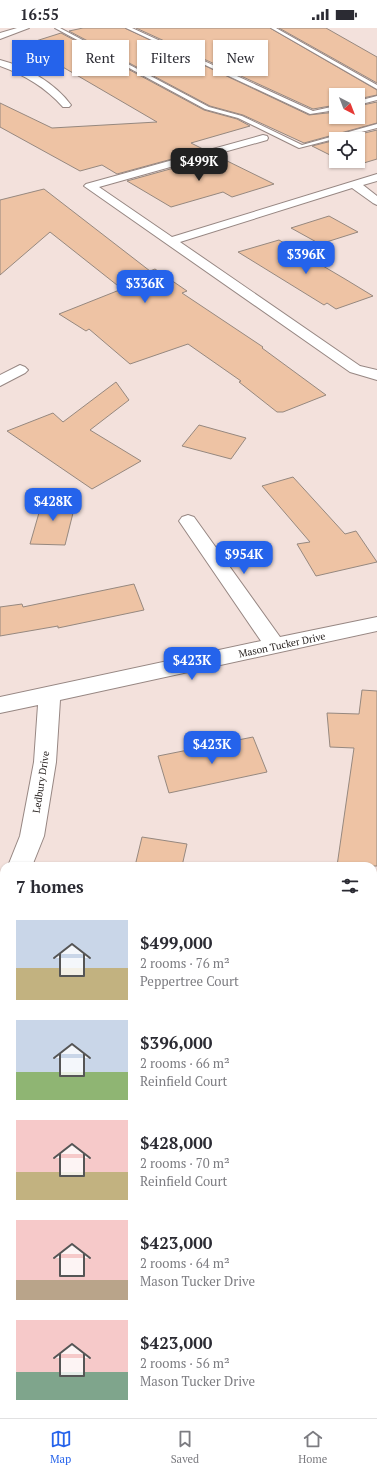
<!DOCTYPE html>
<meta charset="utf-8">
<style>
:root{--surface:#fff;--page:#f2f2f3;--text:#2b2b33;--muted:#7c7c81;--line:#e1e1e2;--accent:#2563eb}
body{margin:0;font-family:"PT Serif",serif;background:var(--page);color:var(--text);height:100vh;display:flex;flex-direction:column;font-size:15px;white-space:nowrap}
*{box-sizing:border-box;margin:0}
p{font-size:13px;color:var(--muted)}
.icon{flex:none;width:22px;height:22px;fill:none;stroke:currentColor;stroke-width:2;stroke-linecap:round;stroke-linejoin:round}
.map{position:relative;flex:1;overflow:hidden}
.side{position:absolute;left:0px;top:834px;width:377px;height:556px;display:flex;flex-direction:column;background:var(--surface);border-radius:12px 12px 0 0;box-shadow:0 1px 3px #0004}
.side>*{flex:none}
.banner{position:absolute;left:12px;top:12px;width:353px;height:36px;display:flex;gap:8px}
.needle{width:26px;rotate:138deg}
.fabs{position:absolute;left:329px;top:60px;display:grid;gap:8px}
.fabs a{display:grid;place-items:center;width:36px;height:36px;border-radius:0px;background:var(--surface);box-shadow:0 1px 3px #0004;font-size:20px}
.price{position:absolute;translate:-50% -34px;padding:0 9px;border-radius:8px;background:var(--accent);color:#fff;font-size:13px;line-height:26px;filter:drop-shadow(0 1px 2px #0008)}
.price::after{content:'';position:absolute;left:50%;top:24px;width:12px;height:9px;margin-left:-6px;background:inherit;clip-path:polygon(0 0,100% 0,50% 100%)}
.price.on{background:#222;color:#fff}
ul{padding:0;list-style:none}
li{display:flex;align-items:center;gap:12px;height:100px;padding:0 16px}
li span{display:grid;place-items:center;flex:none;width:112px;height:80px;border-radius:0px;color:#555}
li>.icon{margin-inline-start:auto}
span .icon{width:48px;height:48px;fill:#fffc;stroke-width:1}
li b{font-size:17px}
h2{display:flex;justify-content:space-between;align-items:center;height:48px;padding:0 16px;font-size:17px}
.chip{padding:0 14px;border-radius:0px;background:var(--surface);box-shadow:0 1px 3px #0004;font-size:14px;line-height:36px}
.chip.on{background:var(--accent);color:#fff}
.status{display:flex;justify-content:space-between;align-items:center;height:28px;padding:0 20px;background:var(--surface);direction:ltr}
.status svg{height:11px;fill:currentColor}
.dock{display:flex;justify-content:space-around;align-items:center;height:56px;border-top:1px solid var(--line);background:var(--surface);font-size:11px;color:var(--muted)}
.dock a{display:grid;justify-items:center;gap:2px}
.dock .on{color:var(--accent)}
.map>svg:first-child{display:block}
.building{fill:#eec3a4;stroke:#96887f}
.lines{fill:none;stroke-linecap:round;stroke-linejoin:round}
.lane-casing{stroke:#978783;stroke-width:2}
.street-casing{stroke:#978783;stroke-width:2}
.secondary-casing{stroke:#978783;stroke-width:2}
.lane{fill:#fff;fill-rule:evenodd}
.street{fill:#fff;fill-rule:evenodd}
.secondary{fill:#fff;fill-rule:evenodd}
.labels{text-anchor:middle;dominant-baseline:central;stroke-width:4;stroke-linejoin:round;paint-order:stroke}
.street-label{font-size:10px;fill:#211b19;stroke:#fff}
</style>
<div class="status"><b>16:55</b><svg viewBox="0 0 49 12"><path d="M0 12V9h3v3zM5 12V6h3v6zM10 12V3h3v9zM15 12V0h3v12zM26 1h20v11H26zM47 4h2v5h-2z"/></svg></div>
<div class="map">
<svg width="377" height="1390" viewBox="0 0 377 1390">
<rect width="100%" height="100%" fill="#f3e1dc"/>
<path class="building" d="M83 0H125L309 87 336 84V89H358V78L377 74V95L304 115 243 87 210 78 69 3Z
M136 0H270L377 62V67L358 71V67H336V77L313 81Z
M279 0H326L377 29V55Z
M61 5 204 82 237 91 250 98 191 115 205 122 117 146 102 137 80 143 0 99V75L52 100 157 94 61 38 17 19Z
M377 102V131L354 138 343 133H358V111H340Z
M336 112V130L312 118Z
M217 128 274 156 232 169 223 164 171 179 127 153Z
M44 161 150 243 155 241 187 263 182 265 263 319 262 320 326 367 283 384H277L239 354 241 353 188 316 130 336 89 301 86 303 59 286 122 261 50 204 0 247V172Z
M329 188 358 204 320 216 291 200Z
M279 212 345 251 373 268 336 281 327 275 324 277 238 224Z
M116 354 129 372 90 402 141 433 92 461 7 403 53 385 63 394Z
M199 397 246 410 231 431 182 418Z
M293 449 345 506 356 503 377 534 316 548 297 516 310 514 262 458Z
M43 471 76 473 65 517 30 516Z
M134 556 144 582 58 600V598L0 608V579L22 576 23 579Z
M362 662 377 663V838H337L354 720 330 719 327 685 359 686Z
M253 709 267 744 169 765 158 728Z
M142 809 187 816 182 838H135Z"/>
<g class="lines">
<defs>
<path id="lane" d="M55 0H60L209 79 242 88 302 117 377 96V100L299 120 238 90 205 81Z
M126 0H132L313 83 336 78V82L310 86Z
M271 0H276L377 57V61Z
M377 68V72L358 77V73Z"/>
<path id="street" d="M0 32C27 39 55 55 71 77L69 79H63C45 59 25 47 0 38Z
M263 107 267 108 268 110 267 112 99 159 172 209 377 146V153L363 157 377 168V177L373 175 352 160 180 214 360 338 377 342V352L350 344 84 158 86 156Z
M20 337 25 339 28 342 25 345 0 358V347Z
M188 487 194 489 280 609 377 589V603L60 672 56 734 44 808 32 838H8L20 808 34 734 38 677 0 685V669L261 613 179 493 182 489Z
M4 863V895L0 897V865Z"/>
<path id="secondary" d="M17 0H29L0 11V5Z"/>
</defs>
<use href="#lane" class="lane-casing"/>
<use href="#street" class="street-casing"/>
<use href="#secondary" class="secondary-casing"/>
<use href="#lane" class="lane"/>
<use href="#street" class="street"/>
<use href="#secondary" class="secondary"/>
</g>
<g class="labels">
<g class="street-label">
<text transform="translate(282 617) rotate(-12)">Mason Tucker Drive</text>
<text transform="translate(41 754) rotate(-81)">Ledbury Drive</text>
</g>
</g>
</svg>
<div class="fabs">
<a><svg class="needle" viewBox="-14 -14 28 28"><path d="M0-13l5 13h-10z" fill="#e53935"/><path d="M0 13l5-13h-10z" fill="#7c7c81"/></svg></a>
<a><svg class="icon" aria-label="locate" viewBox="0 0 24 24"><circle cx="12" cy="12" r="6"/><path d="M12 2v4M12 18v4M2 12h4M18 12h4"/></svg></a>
</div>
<b class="price on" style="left:199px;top:154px">$499K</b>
<b class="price" style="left:306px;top:247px">$396K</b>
<b class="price" style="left:145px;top:276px">$336K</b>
<b class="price" style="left:53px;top:494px">$428K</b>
<b class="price" style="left:244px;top:547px">$954K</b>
<b class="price" style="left:192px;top:653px">$423K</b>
<b class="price" style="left:212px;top:737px">$423K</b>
<div class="banner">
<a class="chip on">Buy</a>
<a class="chip">Rent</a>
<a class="chip">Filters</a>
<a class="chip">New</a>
</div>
<section class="side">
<h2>7 homes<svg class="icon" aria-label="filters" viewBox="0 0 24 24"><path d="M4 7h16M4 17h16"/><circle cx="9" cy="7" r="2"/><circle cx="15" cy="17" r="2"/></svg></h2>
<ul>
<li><span style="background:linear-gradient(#c9d6e8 60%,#c2b280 0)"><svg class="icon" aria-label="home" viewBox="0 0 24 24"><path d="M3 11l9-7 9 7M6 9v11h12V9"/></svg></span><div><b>$499,000</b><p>2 rooms · 76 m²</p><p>Peppertree Court</p></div></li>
<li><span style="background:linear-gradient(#c9d6e8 65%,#8fb573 0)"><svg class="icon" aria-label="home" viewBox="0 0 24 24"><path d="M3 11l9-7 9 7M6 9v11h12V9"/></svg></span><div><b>$396,000</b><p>2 rooms · 66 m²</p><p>Reinfield Court</p></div></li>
<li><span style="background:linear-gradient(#f6c9c9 65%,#c2b280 0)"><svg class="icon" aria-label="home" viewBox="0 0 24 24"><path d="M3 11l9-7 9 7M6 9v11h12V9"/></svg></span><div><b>$428,000</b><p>2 rooms · 70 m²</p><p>Reinfield Court</p></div></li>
<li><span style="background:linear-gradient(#f6c9c9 75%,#b9a48a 0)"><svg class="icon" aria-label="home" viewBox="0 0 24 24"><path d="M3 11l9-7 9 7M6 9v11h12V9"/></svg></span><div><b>$423,000</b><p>2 rooms · 64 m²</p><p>Mason Tucker Drive</p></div></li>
<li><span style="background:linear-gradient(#f6c9c9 65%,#7fa58c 0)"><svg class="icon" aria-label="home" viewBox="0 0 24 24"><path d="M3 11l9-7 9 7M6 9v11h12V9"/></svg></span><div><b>$423,000</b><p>2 rooms · 56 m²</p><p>Mason Tucker Drive</p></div></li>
</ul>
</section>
</div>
<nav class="dock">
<a class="on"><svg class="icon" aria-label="map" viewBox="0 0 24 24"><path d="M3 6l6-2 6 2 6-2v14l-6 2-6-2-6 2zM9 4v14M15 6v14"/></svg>Map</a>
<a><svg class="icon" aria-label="saved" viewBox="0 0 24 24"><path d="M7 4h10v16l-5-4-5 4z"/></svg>Saved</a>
<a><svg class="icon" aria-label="home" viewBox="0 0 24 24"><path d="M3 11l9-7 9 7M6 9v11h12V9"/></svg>Home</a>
</nav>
